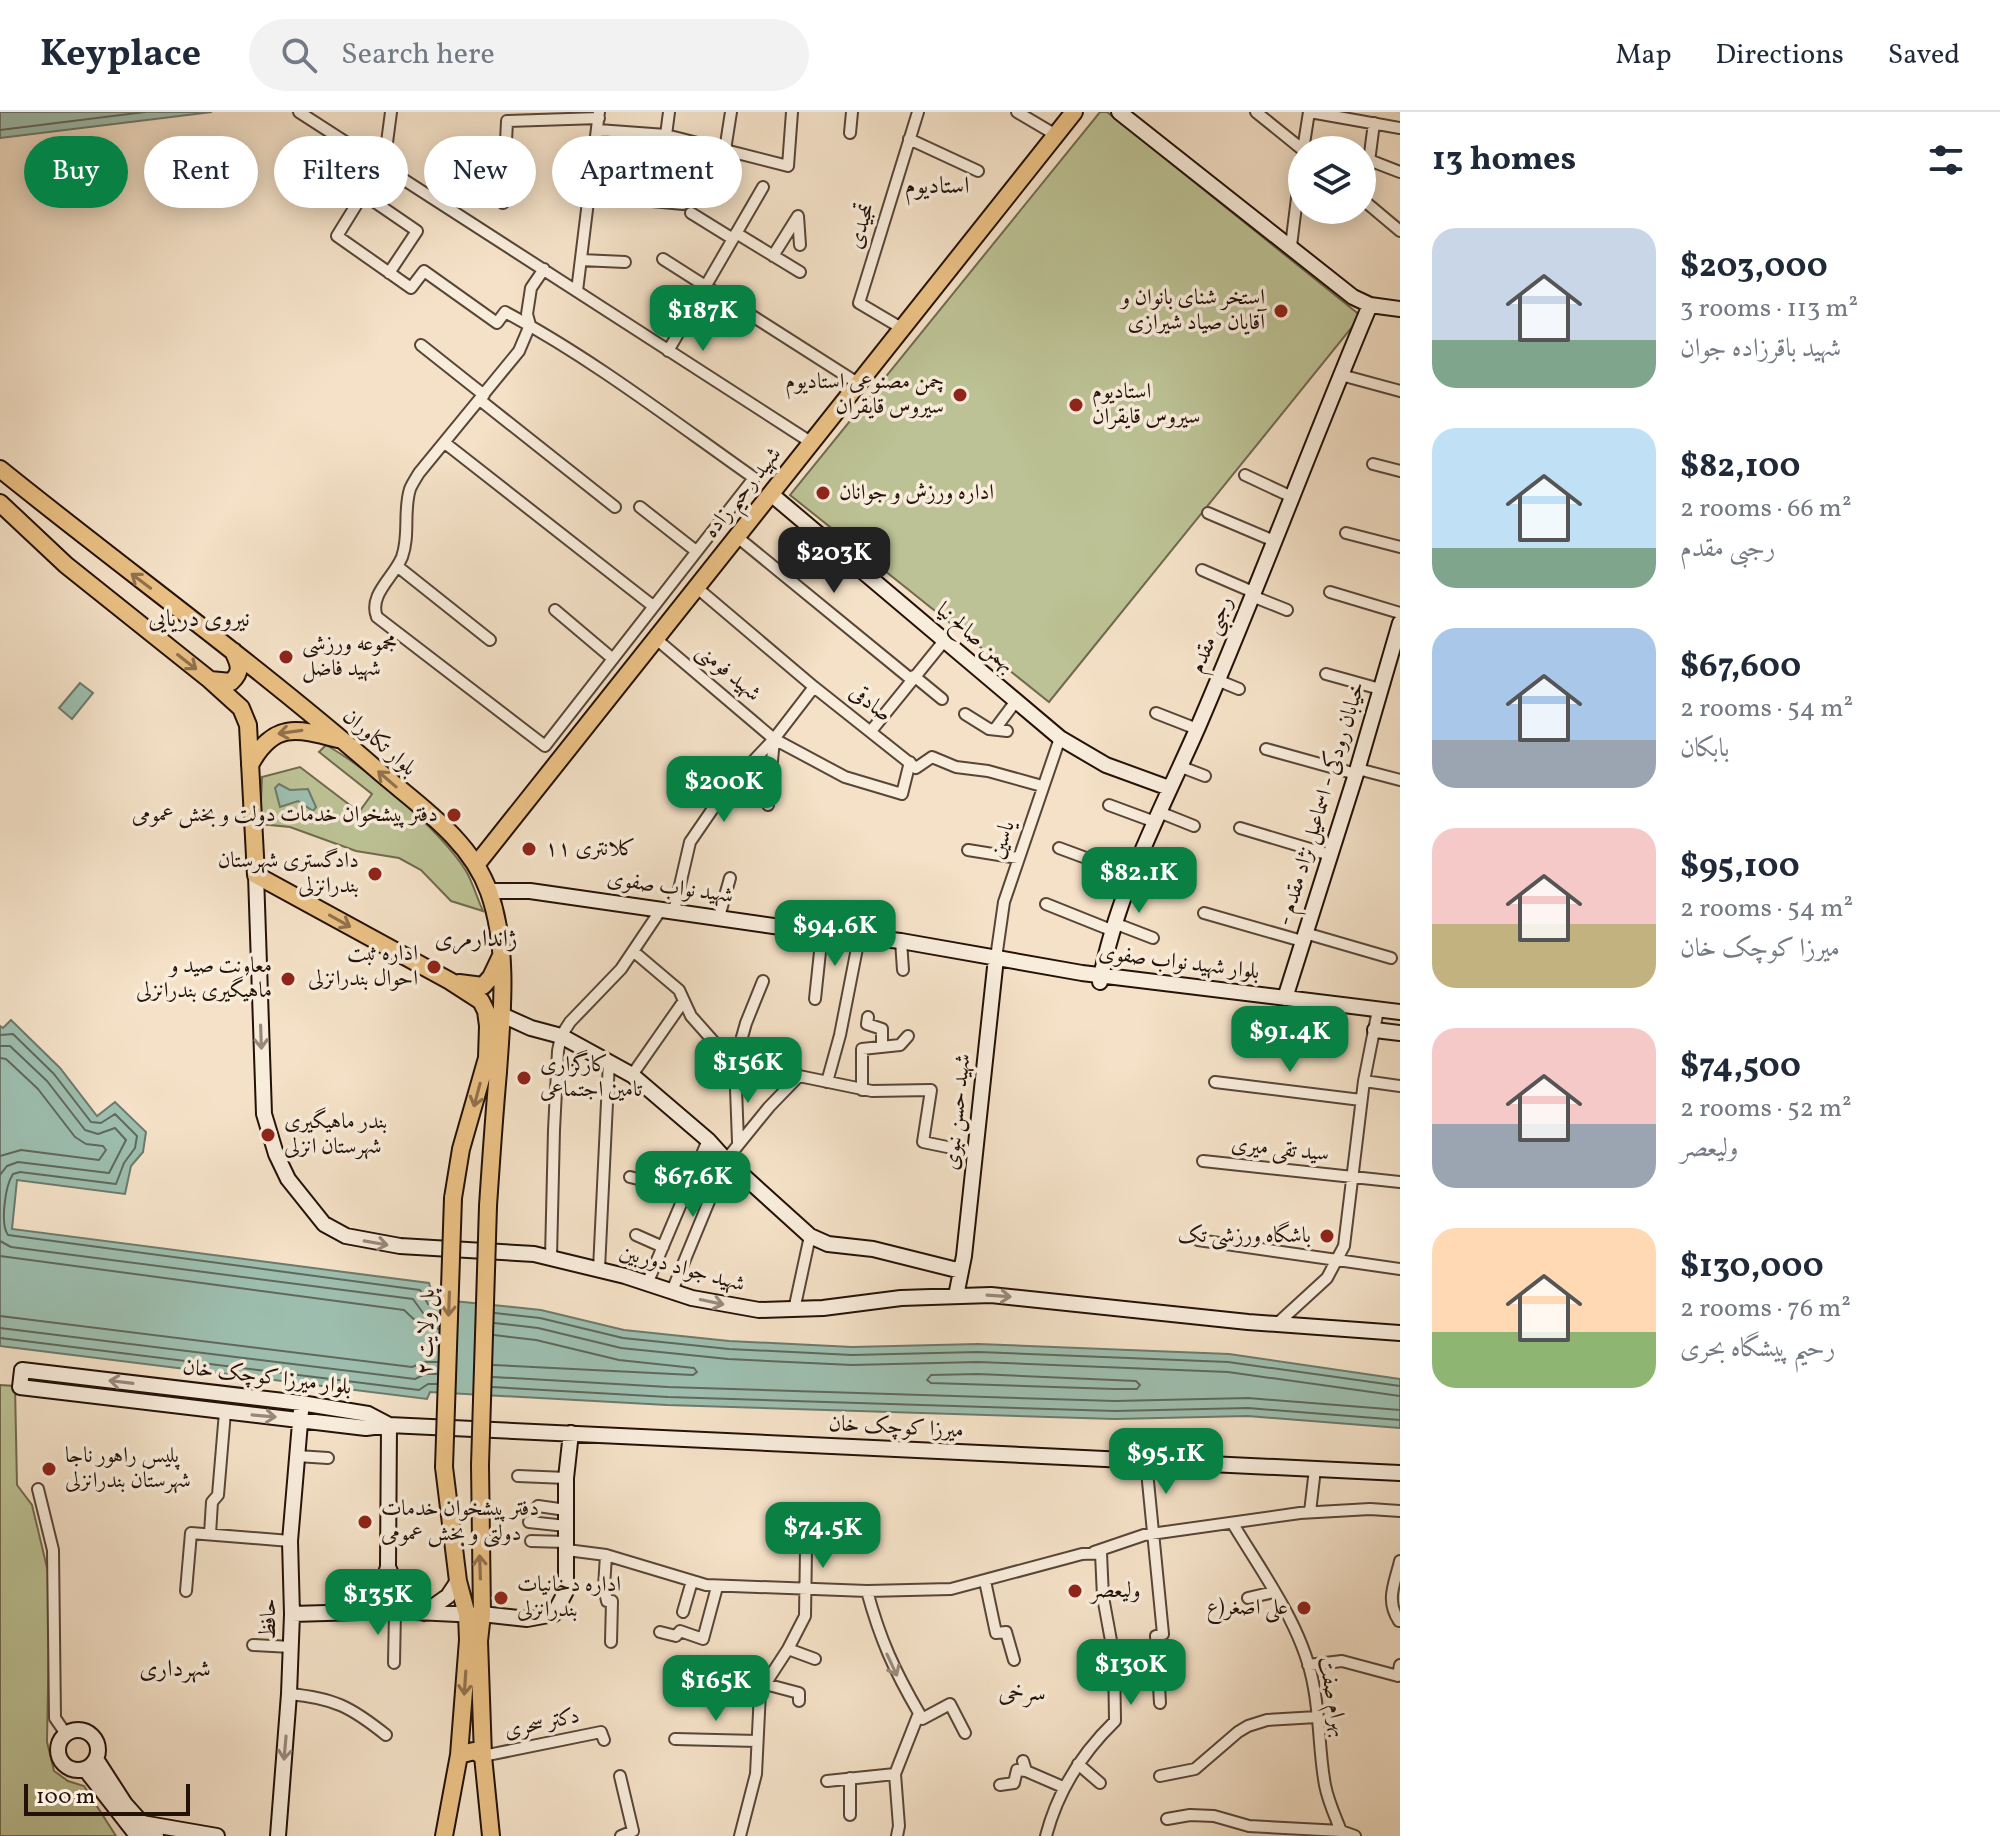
<!DOCTYPE html>
<meta charset="utf-8">
<style>
:root{--surface:#fff;--page:#f2f2f3;--text:#1f2937;--muted:#747a83;--line:#e0e1e3;--accent:#0b8043}
body{margin:0;font-family:Vollkorn,Amiri,serif;background:var(--page);color:var(--text);height:100vh;display:flex;flex-direction:column;font-size:30px;white-space:nowrap}
*{box-sizing:border-box;margin:0}
p{font-size:26px;color:var(--muted)}
.icon{flex:none;width:44px;height:44px;fill:none;stroke:currentColor;stroke-width:2;stroke-linecap:round;stroke-linejoin:round}
.map{position:relative;flex:1;overflow:hidden}
.drawer{display:flex;flex-direction:column;background:var(--surface);width:600px}
.drawer>*{flex:none}
.banner{position:absolute;left:24px;top:24px;width:760px;height:72px;display:flex;gap:16px}
.controls{position:absolute;left:1288px;top:24px;display:grid;gap:16px}
.controls a{display:grid;place-items:center;width:88px;height:88px;border-radius:50%;background:var(--surface);box-shadow:0 4px 20px #0003;font-size:40px}
.scale{position:absolute;left:24px;bottom:20px;width:166px;box-sizing:border-box;padding-left:8px;border:4px solid #241108;border-top:0;font-size:22px;line-height:28px;white-space:nowrap;color:#241108;-webkit-text-stroke:6px #f8ecdb;paint-order:stroke}
.price{position:absolute;translate:-50% -68px;padding:0 18px;border-radius:16px;background:var(--accent);color:#fff;font-size:26px;line-height:52px;filter:drop-shadow(0 2px 4px #0008)}
.price::after{content:'';position:absolute;left:50%;top:48px;width:24px;height:18px;margin-left:-12px;background:inherit;clip-path:polygon(0 0,100% 0,50% 100%)}
.price.on{background:#222;color:#fff}
ul{padding:0;list-style:none}
li{display:flex;align-items:center;gap:24px;height:200px;padding:0 32px}
li span{display:grid;place-items:center;flex:none;width:224px;height:160px;border-radius:24px;color:#555}
li>.icon{margin-inline-start:auto}
span .icon{width:96px;height:96px;fill:#fffc;stroke-width:1}
li b{font-size:34px}
h2{display:flex;justify-content:space-between;align-items:center;height:96px;padding:0 32px;font-size:34px}
.pill{padding:0 28px;border-radius:36px;background:var(--surface);box-shadow:0 4px 20px #0003;font-size:28px;line-height:72px}
.pill.on{background:var(--accent);color:#fff}
header{display:flex;align-items:center;gap:48px;box-sizing:border-box;height:112px;padding:0 40px;background:var(--surface);border-bottom:2px solid var(--line)}
header strong{font-size:38px}
nav{display:flex;gap:44px;margin-inline-start:auto;font-size:28px}
.search{width:560px;height:72px;background:var(--page);display:flex;align-items:center;gap:20px;box-sizing:border-box;padding:0 28px;border-radius:44px;color:var(--muted);font-size:30px}
main{display:flex;flex:1;min-height:0}
.map>svg:first-child{display:block}
.green{fill:#bcc295;stroke:#706a4e;stroke-width:2}
.water{fill:#9dbeae;stroke:#6d796c;stroke-width:2}
.lines{fill:none;stroke-linecap:round;stroke-linejoin:round}
.shore{stroke:#60685b;stroke-width:2}
.street-casing{stroke:#584538;stroke-width:14}
.secondary-casing{stroke:#241108;stroke-width:18}
.primary-casing{stroke:#241108;stroke-width:20}
.street{stroke:#f8ecdb;stroke-width:10}
.secondary{stroke:#f8ecdb;stroke-width:14}
.primary{stroke:#eac084;stroke-width:16}
.primary-bridge-casing{stroke:#241108;stroke-width:20;stroke-linecap:butt}
.primary-bridge{stroke:#eac084;stroke-width:16}
.oneway{stroke:#91714c}
.oneway2{stroke:#99897c}
.poi-dot{fill:#8f2418;stroke:#f8ecdb;stroke-width:3}
.labels{text-anchor:middle;dominant-baseline:central;stroke-width:7;stroke-linejoin:round;paint-order:stroke}
.street-label{font-size:22px;fill:#241108;stroke:#f8ecdb}
.poi-label{font-size:22px;fill:#241108;stroke:#f8ecdb;text-anchor:start}
.neighbourhood-label{font-size:24px;fill:#241108;stroke:#f8ecdb}
</style>
<header>
<strong>Keyplace</strong>
<div class="search"><svg class="icon" aria-label="search" viewBox="0 0 24 24"><circle cx="10" cy="10" r="6"/><path d="M15 15l6 6"/></svg>Search here</div>
<nav><a>Map</a><a>Directions</a><a>Saved</a></nav>
</header>
<main>
<div class="map">
<svg width="1400" height="1724" viewBox="0 0 1400 1724">
<rect width="100%" height="100%" fill="#f4e1c7"/>
<filter id="stains"><feTurbulence type="fractalNoise" baseFrequency=".0025" numOctaves="4"/><feColorMatrix values="0 0 0 0 .2 0 0 0 0 .09 0 0 0 0 .02 0 0 0 .5 -.17"/></filter>
<radialGradient id="worn" r=".72"><stop offset=".6" stop-color="#630" stop-opacity="0"/><stop offset="1" stop-color="#630" stop-opacity=".3"/></radialGradient>
<path class="green" d="M1100 0H1107L1361 204 1049 590 790 383Z
M326 633C367 656 441 719 466 759 473 771 477 786 483 799L451 789 421 758 399 746 356 739 290 715 260 712 262 665 300 655 359 700 372 682 319 640Z
M0 1273 15 1274 17 1373 32 1393 50 1468 47 1630 54 1659 68 1669 84 1674 116 1724H0Z"/>
<path class="water" d="M0 0H212L0 26Z
M80 571 93 581 72 607 59 596Z
M279 672 290 678 308 677 316 695 313 699 298 689 280 695 275 676Z
M11 908 60 956 97 1004 115 990 146 1020 143 1040 131 1054 125 1082 17 1068 12 1117 429 1171 434 1187 541 1198 624 1218 729 1229 852 1235 978 1232 1229 1242 1400 1267V1316L1248 1304 1115 1307 667 1293 430 1280 427 1287 0 1234V914L3 916Z"/>
<g class="lines">
<path class="shore" d="M0 18 145 0
M0 923 13 922 54 962 91 1010 101 1011 115 1002 137 1024 135 1036 124 1051 116 1072 20 1060 13 1062C5 1074 0 1112 8 1123L420 1178 428 1192 439 1195
M0 934H10L47 969 85 1018 98 1022 115 1016 126 1028 109 1061 18 1050 7 1054 0 1063
M0 946 6 947 38 977 75 1025 86 1032 103 1034 106 1038 99 1048 21 1038 0 1044
M0 1129 11 1135 413 1187 423 1201 439 1205
M0 1144 404 1198 419 1212 439 1217
M495 1201 540 1206 623 1226 729 1237 852 1243 978 1240 1228 1250 1400 1274
M0 1204 412 1255 425 1250H438
M494 1211 538 1216 621 1236 728 1247 852 1253 978 1250 1228 1260 1400 1284
M0 1216 415 1267 425 1262H437
M0 1226 419 1278 428 1272H437
M493 1253 693 1263 697 1260 694 1256 619 1248 536 1228 494 1223
M978 1262 1136 1269 1140 1273 1137 1277H1115L931 1271 927 1268 931 1263Z
M493 1265 668 1275 1115 1289 1248 1286 1400 1298
M492 1275 668 1285 1115 1299 1248 1296 1400 1308"/>
<defs>
<path id="street" d="M299 0 812 331
M1017 0 1056 23
M1256 0 1303 38
M1310 0 1400 16
M598 18 666 23 788 54 792 0
M850 21 852 0
M666 23 669 0
M909 27 978 59
M1303 38 1309 0
M1369 48 1400 60
M384 53 391 0
M590 83 683 92 725 38 731 0
M1362 87 1400 119
M1364 88 1374 11
M503 91 507 9 599 6
M691 101 733 127
M736 121 800 160
M1291 134 1302 46
M773 144 798 104 800 133
M663 147 859 272
M581 148 625 150
M389 161 417 119 363 82 337 124 411 176 424 159 497 211 505 200C593 247 673 309 754 366L545 634 377 505C368 483 394 465 402 445 410 423 403 399 410 377 412 372 416 366 419 361L519 239 530 213 527 202 531 176 544 157
M577 179 599 0
M903 217 859 191 918 0
M421 233 484 283
M668 239 763 75
M1341 263 1400 279
M480 288 615 395
M445 331 653 494
M1373 352 1400 359
M1245 363 1292 385
M640 395 696 439
M1208 401 1274 429
M1346 421 1400 435
M736 424 912 568
M397 454 490 528
M1202 458 1253 480
M696 475 814 575 916 656 932 645 956 655 988 659 1042 674
M1330 480 1400 501
M1252 484 1287 498
M555 498 613 547
M655 526 774 627 845 665 902 682 910 650
M1326 562 1380 577
M914 564 942 587
M1217 568 1239 577
M1156 601 1197 617
M965 602 989 617 1007 619
M995 617 1016 589
M871 619 944 529
M1266 637 1356 662
M1179 654 1205 664
M1358 657 1400 668
M768 693 774 627
M1109 693 1155 710
M1159 700 1194 714
M1240 716 1330 743
M1059 736 1132 763
M968 738 1018 746
M1135 756 1171 770
M1046 792 1111 818
M674 799 690 730 725 679 774 627 814 575
M1204 801 1302 829
M719 805 730 766
M1114 811 1153 826
M1305 821 1391 846
M901 829 903 858
M633 839 679 878 691 904 730 948 795 960 799 964 872 979 931 978 923 1030 976 1041
M996 846 1004 790 1060 626
M815 887 822 821
M868 905 867 912 882 917V935
M632 963 683 890
M1364 969 1400 974
M827 970 840 923 859 826
M1215 970 1361 988
M862 978V937L900 933 908 924
M738 1030 735 950 746 911 763 869
M1203 1049 1400 1070
M630 1065 687 1079
M636 1123 663 1135
M1198 1128 1400 1157
M551 1145 554 1018 558 939 561 924 570 910 621 857 660 799
M599 1157 609 949
M647 1172 708 1028
M672 1179 726 1048 769 995 799 964
M794 1198 810 1124
M1279 1210 1327 1166 1344 1134 1364 969 1378 898
M297 1344 328 1346
M1146 1349 1163 1522 1156 1524 1160 1591
M518 1364 566 1366
M38 1377 53 1438 55 1606 66 1622
M538 1394 566 1398
M1310 1400 1315 1357
M529 1410 566 1414
M1233 1412C1263 1462 1304 1516 1314 1576 1320 1608 1319 1641 1325 1673 1328 1689 1335 1704 1341 1719L1355 1724
M210 1422 212 1390 218 1383 225 1300
M531 1429 566 1430
M567 1438 606 1443 706 1473 867 1479 951 1477 1082 1442 1101 1441 1103 1485 1114 1545 1115 1609C1081 1642 1058 1678 1046 1724
M1094 1440 1144 1423 1300 1401 1370 1397 1400 1399
M606 1443 604 1475 607 1489H612L611 1530
M985 1469 996 1521 1006 1520 1014 1548
M186 1479 191 1421 290 1429
M867 1479C880 1527 894 1558 919 1601L895 1662 899 1714 897 1724
M1248 1486 1274 1480
M683 1500 692 1469
M1399 1509C1385 1488 1395 1471 1400 1449
M660 1520 676 1524 680 1519 703 1527 717 1475
M253 1533 291 1535
M788 1537 815 1547
M394 1551 395 1499
M1308 1553 1342 1549 1398 1564 1400 1553
M765 1572 799 1581V1589
M289 1582C334 1586 351 1595 386 1623
M919 1601 922 1607 950 1592 965 1621
M675 1627 757 1629
M483 1644 601 1620 604 1628
M1023 1649 1026 1659 1063 1675
M1078 1652 1100 1671
M620 1664 633 1719 621 1724
M1160 1664 1195 1657 1238 1620 1248 1614 1267 1608 1317 1605
M827 1669 895 1662
M1000 1673 1014 1671 1017 1658 1026 1659
M850 1703V1666
M1167 1707 1190 1703 1214 1704 1249 1714 1341 1719V1722
M740 1724 756 1662 760 1580 788 1537 805 1504 806 1437"/>
<path id="secondary" d="M1119 0 1353 185 1370 193 1400 197
M771 382 1060 626 1106 653 1169 676
M256 763 264 1002 276 1042 288 1067 324 1112 346 1124 400 1134 534 1142 625 1164 692 1186 759 1198 823 1196 901 1186 991 1183 1248 1210 1400 1221
M489 779H530L822 821 901 829 1082 861 1400 900
M1100 870C1117 780 1161 699 1198 615 1258 476 1311 333 1370 193
M1285 886 1356 662 1400 511
M502 903 531 916 561 924 632 963 708 1028 726 1048 810 1124 828 1132 873 1137 961 1159
M1375 918 1400 921
M956 1184 964 1144 996 846
M389 1313 368 1302 301 1291 22 1258 20 1275 366 1316 389 1313 1400 1361
M388 1455C398 1479 402 1487 424 1501L448 1484 458 1469
M373 1500 388 1455 389 1313
M292 1502 395 1499 478 1503
M482 1502 527 1507 554 1502 566 1479V1366L571 1321
M58 1638a20 20 0 1 1 40 0a20 20 0 1 1-40 0Z
M96 1647 125 1692 142 1711 217 1724
M85 1657 135 1721 156 1724
M278 1724 289 1582 292 1502 290 1429 301 1299"/>
<path id="primary" d="M0 357C124 457 254 551 375 656 416 692 470 726 489 780 509 837 502 901 498 960 494 1005 491 1049 488 1094
M0 391 66 453 210 568 241 596 248 613 256 763 450 869 481 889 486 899 488 914 487 946 461 1037 453 1086
M210 568 231 570C243 559 239 552 233 539
M250 653C273 610 296 616 338 627
M476 753 1074 0
M459 871 483 874 491 865 500 846
M480 1353 482 1502 479 1529 483 1644
M459 1643 474 1639 483 1644 491 1724
M444 1724 459 1643 468 1528 467 1503 458 1469 444 1355"/>
</defs>
<use href="#street" class="street-casing"/>
<use href="#secondary" class="secondary-casing"/>
<use href="#primary" class="primary-casing"/>
<use href="#street" class="street"/>
<use href="#secondary" class="secondary"/>
<use href="#primary" class="primary"/>
<defs>
<path id="primary-bridge" d="M480 1353 488 1094
M444 1355 453 1086"/>
</defs>
<use href="#primary-bridge" class="primary-bridge-casing"/>
<use href="#primary-bridge" class="primary-bridge"/>
</g>
<defs><path id="oneway-shaft" d="M-6 0H5M1.5-3L5.5 0L1.5 3" fill="none" stroke-width="1.6" stroke-linecap="round" stroke-linejoin="round" transform="scale(2)"/></defs>
<g class="oneway">
<use href="#oneway-shaft" transform="translate(141 469) rotate(-143)"/>
<use href="#oneway-shaft" transform="translate(187 550) rotate(38)"/>
<use href="#oneway-shaft" transform="translate(290 620) rotate(172)"/>
<use href="#oneway-shaft" transform="translate(387 667) rotate(-139)"/>
<use href="#oneway-shaft" transform="translate(340 809) rotate(29)"/>
<use href="#oneway-shaft" transform="translate(477 983) rotate(105)"/>
<use href="#oneway-shaft" transform="translate(449 1192) rotate(92)"/>
<use href="#oneway-shaft" transform="translate(480 1455) rotate(-92)"/>
<use href="#oneway-shaft" transform="translate(465 1571) rotate(94)"/>
</g>
<g class="oneway2">
<use href="#oneway-shaft" transform="translate(261 925) rotate(88)"/>
<use href="#oneway-shaft" transform="translate(376 1131) rotate(10)"/>
<use href="#oneway-shaft" transform="translate(999 1184) rotate(4)"/>
<use href="#oneway-shaft" transform="translate(712 1190) rotate(12)"/>
<use href="#oneway-shaft" transform="translate(121 1270) rotate(-173)"/>
<use href="#oneway-shaft" transform="translate(264 1304) rotate(5)"/>
<use href="#oneway-shaft" transform="translate(892 1553) rotate(65)"/>
<use href="#oneway-shaft" transform="translate(285 1636) rotate(95)"/>
</g>
<g class="poi-dot">
<circle cx="1281" cy="199" r="8"/>
<circle cx="960" cy="283" r="8"/>
<circle cx="1076" cy="293" r="8"/>
<circle cx="823" cy="381" r="8"/>
<circle cx="286" cy="545" r="8"/>
<circle cx="454" cy="703" r="8"/>
<circle cx="529" cy="737" r="8"/>
<circle cx="375" cy="762" r="8"/>
<circle cx="434" cy="855" r="8"/>
<circle cx="288" cy="867" r="8"/>
<circle cx="524" cy="966" r="8"/>
<circle cx="268" cy="1023" r="8"/>
<circle cx="1327" cy="1124" r="8"/>
<circle cx="49" cy="1357" r="8"/>
<circle cx="365" cy="1410" r="8"/>
<circle cx="1075" cy="1479" r="8"/>
<circle cx="501" cy="1486" r="8"/>
<circle cx="1304" cy="1496" r="8"/>
</g>
<g class="labels">
<g class="street-label">
<text transform="translate(862 114) rotate(-73)">تمجیدی</text>
<text transform="translate(743 381) rotate(-51)">شهید رحیم زاده</text>
<text transform="translate(1212 523) rotate(-68)">رجبی مقدم</text>
<text transform="translate(975 526) rotate(40)">بهمن صالح نیا</text>
<text transform="translate(728 561) rotate(40)">شهید فومنی</text>
<text transform="translate(870 592) rotate(37)">صادقی</text>
<text transform="translate(379 631) rotate(41)">بلوار تکاوران</text>
<text transform="translate(1322 692) rotate(-73)">- خیابان رودکی - اسماعیل نژاد مقدم</text>
<text transform="translate(1003 728) rotate(-72)">یاسین</text>
<text transform="translate(670 776) rotate(8)">شهید نواب صفوی</text>
<text transform="translate(1179 851) rotate(7)">بلوار شهید نواب صفوی</text>
<text transform="translate(958 1000) rotate(-84)">شهید حسن نبوی</text>
<text transform="translate(1280 1038) rotate(6)">سید تقی میری</text>
<text transform="translate(682 1157) rotate(15)">شهید جواد دوربین</text>
<text transform="translate(427 1220) rotate(-88)">پل ولایت ۲</text>
<text transform="translate(267 1266) rotate(7)">بلوار میرزا کوچک خان</text>
<text transform="translate(896 1316) rotate(3)">میرزا کوچک خان</text>
<text transform="translate(269 1507) rotate(-90)">حافظ</text>
<text transform="translate(1332 1585) rotate(79)">بهرام صفت</text>
<text transform="translate(542 1612) rotate(-12)">دکتر سحری</text>
</g>
<g class="poi-label">
<text x="1265" y="186" text-anchor="end">استخر شنای بانوان و<tspan x="1265" dy="25">آقایان صیاد شیرازی</tspan></text>
<text x="944" y="270" text-anchor="end">چمن مصنوعی استادیوم<tspan x="944" dy="25">سیروس قایقران</tspan></text>
<text x="1092" y="280">استادیوم<tspan x="1092" dy="25">سیروس قایقران</tspan></text>
<text x="839" y="381">اداره ورزش و جوانان</text>
<text x="302" y="532">مجموعه ورزشی<tspan x="302" dy="25">شهید فاضل</tspan></text>
<text x="438" y="703" text-anchor="end">دفتر پیشخوان خدمات دولت و بخش عمومی</text>
<text x="545" y="737">کلانتری ۱۱</text>
<text x="359" y="749" text-anchor="end">دادگستری شهرستان<tspan x="359" dy="25">بندرانزلی</tspan></text>
<text x="418" y="842" text-anchor="end">اداره ثبت<tspan x="418" dy="25">احوال بندرانزلی</tspan></text>
<text x="272" y="854" text-anchor="end">معاونت صید و<tspan x="272" dy="25">ماهیگیری بندرانزلی</tspan></text>
<text x="540" y="953">کارگزاری<tspan x="540" dy="25">تامین اجتماعی</tspan></text>
<text x="284" y="1010">بندر ماهیگیری<tspan x="284" dy="25">شهرستان انزلی</tspan></text>
<text x="1311" y="1124" text-anchor="end">باشگاه ورزشی تک</text>
<text x="65" y="1344">پلیس راهور ناجا<tspan x="65" dy="25">شهرستان بندرانزلی</tspan></text>
<text x="381" y="1397">دفتر پیشخوان خدمات<tspan x="381" dy="25">دولتی و بخش عمومی</tspan></text>
<text x="517" y="1473">اداره دخانیات<tspan x="517" dy="25">بندرانزلی</tspan></text>
<text x="1091" y="1479">ولیعصر</text>
<text x="1288" y="1496" text-anchor="end">علی اصغر(ع</text>
</g>
<g class="neighbourhood-label">
<text x="937" y="75">استادیوم</text>
<text x="199" y="508">نیروی دریایی</text>
<text x="476" y="828">ژاندارمری</text>
<text x="175" y="1558">شهرداری</text>
<text x="1022" y="1582">سرخی</text>
</g>
</g>
<rect width="100%" height="100%" filter="url(#stains)"/>
<rect width="100%" height="100%" fill="url(#worn)"/>
</svg>
<div class="controls">
<a><svg class="icon" aria-label="layers" viewBox="0 0 24 24"><path d="M12 4l9 5-9 5-9-5zM3 14l9 5 9-5"/></svg></a>
</div>
<div class="scale">100 m</div>
<b class="price" style="left:703px;top:241px">$187K</b>
<b class="price on" style="left:834px;top:483px">$203K</b>
<b class="price" style="left:724px;top:712px">$200K</b>
<b class="price" style="left:1139px;top:803px">$82.1K</b>
<b class="price" style="left:835px;top:856px">$94.6K</b>
<b class="price" style="left:1290px;top:962px">$91.4K</b>
<b class="price" style="left:748px;top:993px">$156K</b>
<b class="price" style="left:693px;top:1107px">$67.6K</b>
<b class="price" style="left:1166px;top:1384px">$95.1K</b>
<b class="price" style="left:823px;top:1458px">$74.5K</b>
<b class="price" style="left:378px;top:1525px">$135K</b>
<b class="price" style="left:1131px;top:1595px">$130K</b>
<b class="price" style="left:716px;top:1611px">$165K</b>
<div class="banner">
<a class="pill on">Buy</a>
<a class="pill">Rent</a>
<a class="pill">Filters</a>
<a class="pill">New</a>
<a class="pill">Apartment</a>
</div>
</div>
<section class="drawer">
<h2>13 homes<svg class="icon" aria-label="filters" viewBox="0 0 24 24"><path d="M4 7h16M4 17h16"/><circle cx="9" cy="7" r="2"/><circle cx="15" cy="17" r="2"/></svg></h2>
<ul>
<li><span style="background:linear-gradient(#c9d6e8 70%,#7fa58c 0)"><svg class="icon" aria-label="home" viewBox="0 0 24 24"><path d="M3 11l9-7 9 7M6 9v11h12V9"/></svg></span><div><b>$203,000</b><p>3 rooms · 113 m²</p><p>شهید باقرزاده جوان</p></div></li>
<li><span style="background:linear-gradient(#bfe0f5 75%,#7fa58c 0)"><svg class="icon" aria-label="home" viewBox="0 0 24 24"><path d="M3 11l9-7 9 7M6 9v11h12V9"/></svg></span><div><b>$82,100</b><p>2 rooms · 66 m²</p><p>رجبی مقدم</p></div></li>
<li><span style="background:linear-gradient(#a9c7e8 70%,#9aa5b1 0)"><svg class="icon" aria-label="home" viewBox="0 0 24 24"><path d="M3 11l9-7 9 7M6 9v11h12V9"/></svg></span><div><b>$67,600</b><p>2 rooms · 54 m²</p><p>بابکان</p></div></li>
<li><span style="background:linear-gradient(#f6c9c9 60%,#c2b280 0)"><svg class="icon" aria-label="home" viewBox="0 0 24 24"><path d="M3 11l9-7 9 7M6 9v11h12V9"/></svg></span><div><b>$95,100</b><p>2 rooms · 54 m²</p><p>میرزا کوچک خان</p></div></li>
<li><span style="background:linear-gradient(#f6c9c9 60%,#9aa5b1 0)"><svg class="icon" aria-label="home" viewBox="0 0 24 24"><path d="M3 11l9-7 9 7M6 9v11h12V9"/></svg></span><div><b>$74,500</b><p>2 rooms · 52 m²</p><p>ولیعصر</p></div></li>
<li><span style="background:linear-gradient(#ffd9b3 65%,#8fb573 0)"><svg class="icon" aria-label="home" viewBox="0 0 24 24"><path d="M3 11l9-7 9 7M6 9v11h12V9"/></svg></span><div><b>$130,000</b><p>2 rooms · 76 m²</p><p>رحیم پیشگاه بحری</p></div></li>
</ul>
</section>
</main>
